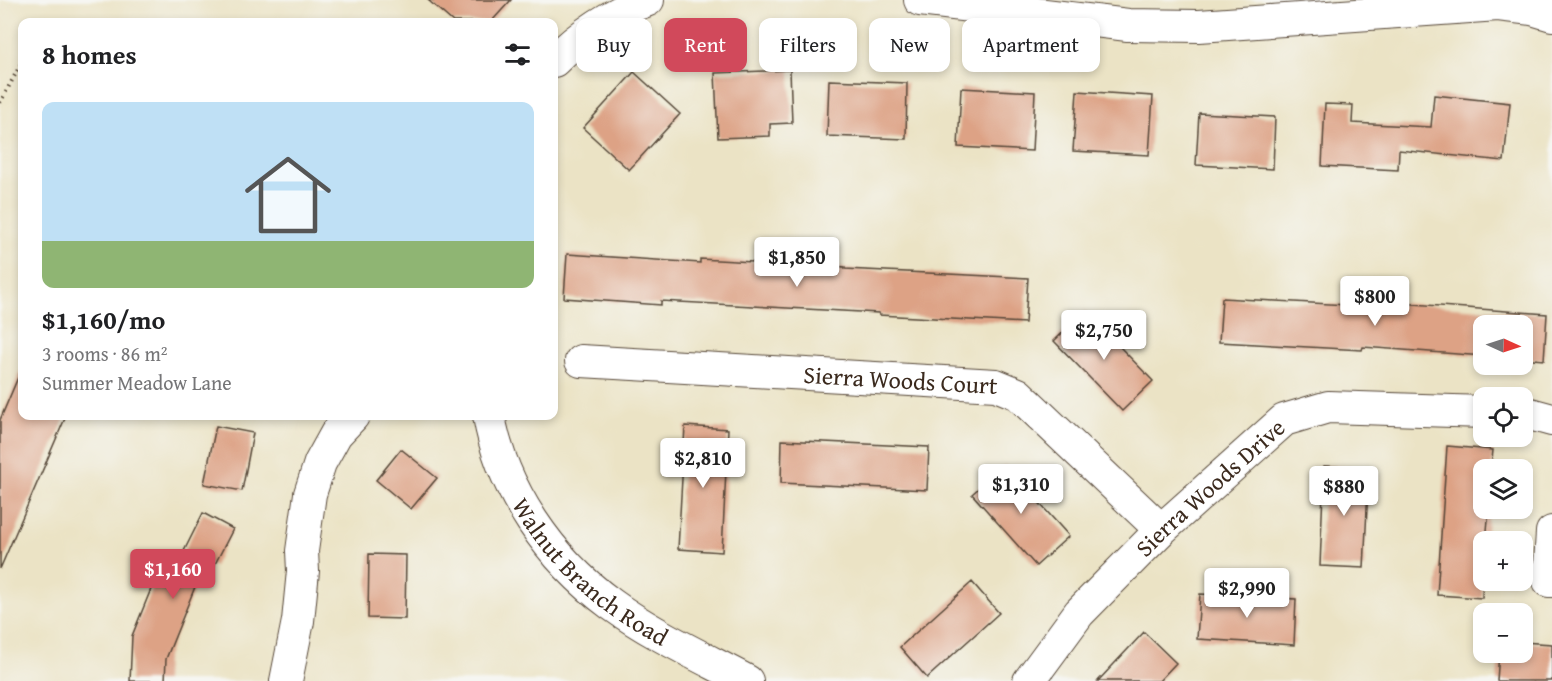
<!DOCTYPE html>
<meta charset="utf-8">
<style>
:root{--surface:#fff;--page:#f6f6f6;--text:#202124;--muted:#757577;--line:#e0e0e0;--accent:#d1495b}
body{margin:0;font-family:"Gentium Book Plus",serif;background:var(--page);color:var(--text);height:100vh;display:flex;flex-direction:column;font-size:22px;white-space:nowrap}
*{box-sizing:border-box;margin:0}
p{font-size:20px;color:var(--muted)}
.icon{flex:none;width:33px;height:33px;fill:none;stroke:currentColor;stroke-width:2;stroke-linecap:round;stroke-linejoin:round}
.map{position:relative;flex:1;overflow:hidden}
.details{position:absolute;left:18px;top:18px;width:540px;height:402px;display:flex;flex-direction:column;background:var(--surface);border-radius:12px;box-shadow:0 3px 9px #0003}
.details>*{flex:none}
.guide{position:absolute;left:576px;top:18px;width:570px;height:54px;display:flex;gap:12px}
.needle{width:39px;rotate:93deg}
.controls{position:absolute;left:1473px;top:315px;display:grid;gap:12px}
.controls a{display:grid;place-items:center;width:60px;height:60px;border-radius:12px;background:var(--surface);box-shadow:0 3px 9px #0003;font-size:30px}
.price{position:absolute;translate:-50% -51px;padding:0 14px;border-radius:6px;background:#fff;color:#222;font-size:20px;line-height:39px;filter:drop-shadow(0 2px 3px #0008)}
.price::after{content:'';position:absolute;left:50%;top:36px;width:18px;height:14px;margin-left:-9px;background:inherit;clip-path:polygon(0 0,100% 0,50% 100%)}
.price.selected{background:var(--accent);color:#fff}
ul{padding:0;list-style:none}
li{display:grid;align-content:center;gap:12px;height:318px;padding:0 24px}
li+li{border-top:2px solid var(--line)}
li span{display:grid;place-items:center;height:186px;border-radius:12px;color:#555}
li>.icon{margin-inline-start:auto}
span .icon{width:108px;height:108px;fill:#fffc;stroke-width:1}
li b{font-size:26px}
h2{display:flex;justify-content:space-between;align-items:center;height:72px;padding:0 24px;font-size:26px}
.pill{padding:0 21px;border-radius:12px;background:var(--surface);box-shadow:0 3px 9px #0003;font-size:21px;line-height:54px}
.pill.selected{background:var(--accent);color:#fff}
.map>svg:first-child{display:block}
.building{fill:#dda285}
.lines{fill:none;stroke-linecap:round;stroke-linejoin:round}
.minor-casing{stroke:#554637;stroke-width:34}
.path{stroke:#554637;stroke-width:4;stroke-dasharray:1.5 4.5;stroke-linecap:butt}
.minor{stroke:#fff;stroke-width:32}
.labels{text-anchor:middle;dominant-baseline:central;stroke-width:4.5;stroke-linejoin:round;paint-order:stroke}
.street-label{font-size:24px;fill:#3b2a1e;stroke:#f6f6f2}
</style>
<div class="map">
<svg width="1552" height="681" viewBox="0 0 1552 681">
<rect width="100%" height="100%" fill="#f6f6f2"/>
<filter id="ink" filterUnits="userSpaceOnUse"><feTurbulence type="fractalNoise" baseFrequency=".0167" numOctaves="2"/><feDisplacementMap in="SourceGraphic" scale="12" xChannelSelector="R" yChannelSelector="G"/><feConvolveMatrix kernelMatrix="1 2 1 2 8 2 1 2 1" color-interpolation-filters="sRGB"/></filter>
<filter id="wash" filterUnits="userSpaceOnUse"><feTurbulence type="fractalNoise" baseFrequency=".008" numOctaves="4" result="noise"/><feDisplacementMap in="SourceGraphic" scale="24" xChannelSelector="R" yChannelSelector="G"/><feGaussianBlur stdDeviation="1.35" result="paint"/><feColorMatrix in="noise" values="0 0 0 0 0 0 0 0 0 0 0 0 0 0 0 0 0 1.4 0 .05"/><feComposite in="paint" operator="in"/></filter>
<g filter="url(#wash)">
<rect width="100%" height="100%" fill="#ebe3c5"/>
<g id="blocks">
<path class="building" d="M428 0H511L491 22H453Z
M790 70 792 123 770 124V136L718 138 715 73Z
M634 72 680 114 629 170 583 128Z
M829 80 907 83 906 139 827 136Z
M961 88 1035 92 1032 151 958 147Z
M1077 91 1153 96 1149 155 1073 151Z
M1434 95 1510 103 1504 161 1399 150 1398 170 1322 166 1325 104 1353 105 1352 123 1431 127Z
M1199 113 1275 117 1273 169 1196 165Z
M567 254 700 263V259L845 267V269L1028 278 1025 323 879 315V313L661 301V305L564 298Z
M1222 298 1400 308V303L1547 314 1544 360 1522 358V326H1484V356L1363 347 1362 350 1219 342Z
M1085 311 1153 381 1122 411 1054 341Z
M22 368V416H66L0 569V420Z
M216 426 253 433 242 491 204 484Z
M685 426 728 429 722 552 678 549Z
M782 440 929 447 927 490 781 483Z
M1447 446 1493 450 1491 470H1484V508H1489L1486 542H1484L1482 598 1437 595Z
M401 449 437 478 411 509 376 480Z
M1005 465 1069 536 1036 566 972 494Z
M1324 466 1369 468 1364 568 1320 566Z
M203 513 233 529 214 566 205 562 166 659 165 681H130L132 636 162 562 176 567Z
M369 554 406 555 405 619 368 618Z
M972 582 999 613 927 678 900 647Z
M1200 594 1296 599 1294 645 1197 639Z
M1144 632 1176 663 1159 681H1098Z
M1522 642 1552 644V681H1497L1499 652H1522Z"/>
</g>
</g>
<g filter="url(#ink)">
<use href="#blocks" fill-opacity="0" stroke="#554637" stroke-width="1.5"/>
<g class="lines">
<defs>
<g id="minor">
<path d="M920 0 1128 25 1199 26 1498 5 1532 9 1552 15"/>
<path d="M554 61C578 36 615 11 648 0"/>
<path id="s1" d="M581 361 996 385 1018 394 1161 530"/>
<path d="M1522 414H1530L1552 420"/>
<path id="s2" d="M489 416C502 490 551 560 611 604 652 634 702 657 747 681"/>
<path d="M1552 532 1549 581H1552"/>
<path d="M286 681 298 621 303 571 302 551 310 494 320 463 336 434 353 416"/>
<path id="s3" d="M1029 681 1079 613 1161 530 1284 420 1328 407 1484 412"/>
</g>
</defs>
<use href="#minor" class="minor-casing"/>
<path class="path" d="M0 103 22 62"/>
<use href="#minor" class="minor"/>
</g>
</g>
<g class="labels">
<g class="street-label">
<text stroke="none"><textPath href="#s1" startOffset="320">Sierra Woods Court</textPath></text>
<text stroke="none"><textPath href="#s3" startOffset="266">Sierra Woods Drive</textPath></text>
<text stroke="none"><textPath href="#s2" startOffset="192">Walnut Branch Road</textPath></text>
</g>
</g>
</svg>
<div class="controls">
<a><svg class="needle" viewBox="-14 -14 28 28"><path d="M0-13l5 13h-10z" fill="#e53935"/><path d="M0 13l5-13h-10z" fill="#757577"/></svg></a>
<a><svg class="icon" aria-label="locate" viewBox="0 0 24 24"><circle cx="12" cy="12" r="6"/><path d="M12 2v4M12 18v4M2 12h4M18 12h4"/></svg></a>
<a><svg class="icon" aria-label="layers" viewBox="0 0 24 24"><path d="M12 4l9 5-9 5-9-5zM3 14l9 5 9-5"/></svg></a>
<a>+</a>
<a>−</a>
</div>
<b class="price" style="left:797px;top:288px">$1,850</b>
<b class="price" style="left:1375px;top:327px">$800</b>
<b class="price" style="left:1104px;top:361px">$2,750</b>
<b class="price" style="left:703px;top:489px">$2,810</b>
<b class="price" style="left:1021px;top:515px">$1,310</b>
<b class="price" style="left:1344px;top:517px">$880</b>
<b class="price selected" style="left:173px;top:600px">$1,160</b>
<b class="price" style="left:1247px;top:619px">$2,990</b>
<div class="guide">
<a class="pill">Buy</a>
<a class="pill selected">Rent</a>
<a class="pill">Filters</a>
<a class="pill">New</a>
<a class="pill">Apartment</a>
</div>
<section class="details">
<h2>8 homes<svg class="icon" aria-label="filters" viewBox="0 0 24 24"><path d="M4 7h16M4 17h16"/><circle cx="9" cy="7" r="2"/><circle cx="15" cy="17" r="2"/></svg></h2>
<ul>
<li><span style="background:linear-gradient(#bfe0f5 75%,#8fb573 0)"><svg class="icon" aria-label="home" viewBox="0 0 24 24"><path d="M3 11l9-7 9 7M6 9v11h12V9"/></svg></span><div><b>$1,160/mo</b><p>3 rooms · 86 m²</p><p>Summer Meadow Lane</p></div></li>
</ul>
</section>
</div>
